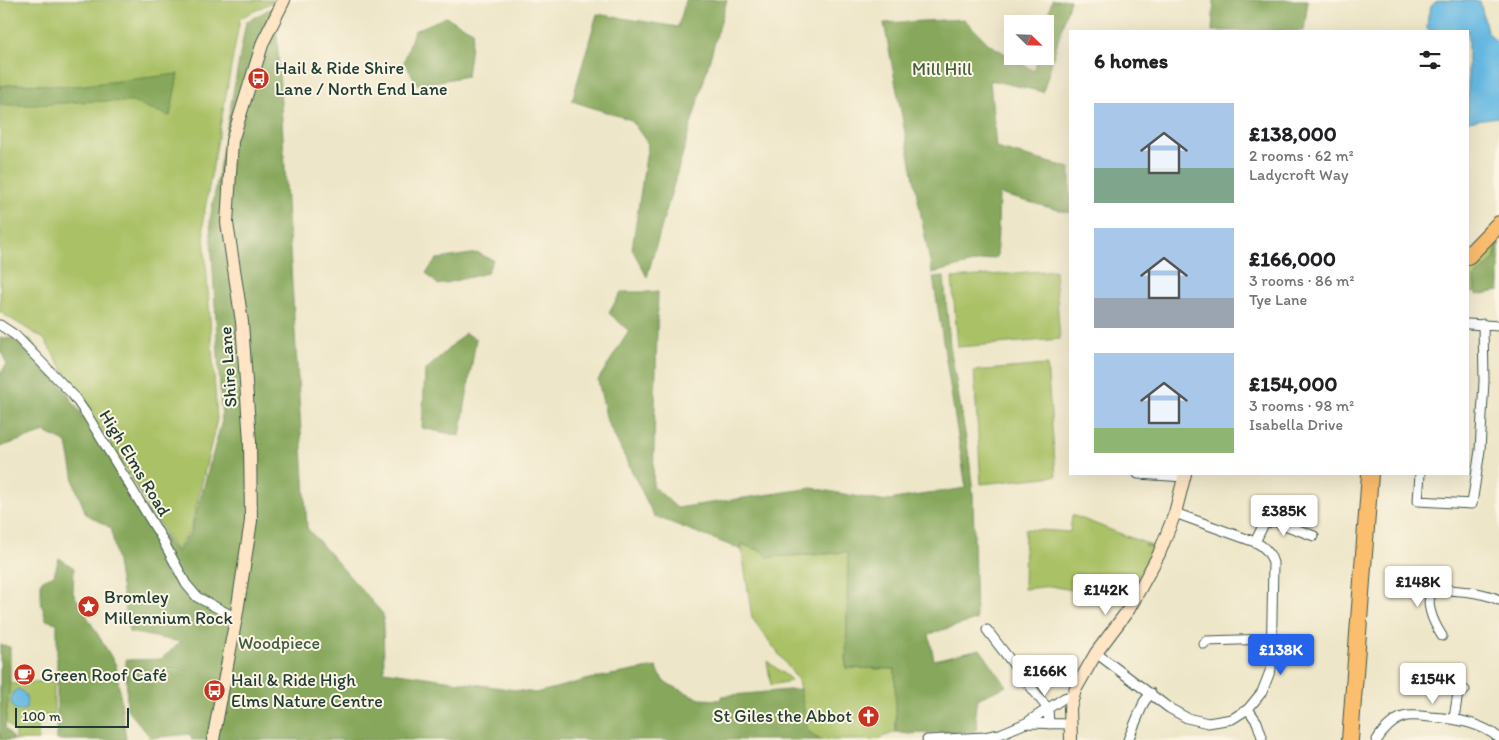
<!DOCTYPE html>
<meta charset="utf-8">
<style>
:root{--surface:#fff;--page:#f2f2f2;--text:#202124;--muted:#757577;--accent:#2563eb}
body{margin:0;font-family:Itim,sans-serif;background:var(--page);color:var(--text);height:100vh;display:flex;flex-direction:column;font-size:19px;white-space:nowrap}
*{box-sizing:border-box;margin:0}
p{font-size:16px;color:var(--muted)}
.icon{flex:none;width:28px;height:28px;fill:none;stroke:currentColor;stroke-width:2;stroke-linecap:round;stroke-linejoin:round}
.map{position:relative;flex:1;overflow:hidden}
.side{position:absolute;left:1069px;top:30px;width:400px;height:445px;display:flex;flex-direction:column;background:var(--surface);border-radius:0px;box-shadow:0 5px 20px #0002}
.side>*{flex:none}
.needle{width:32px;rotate:113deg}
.tools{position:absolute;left:1004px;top:15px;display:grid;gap:10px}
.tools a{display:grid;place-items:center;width:50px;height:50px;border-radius:0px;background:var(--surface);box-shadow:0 5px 20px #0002;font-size:25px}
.scale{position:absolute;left:15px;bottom:12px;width:114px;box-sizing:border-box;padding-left:5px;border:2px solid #1f3d34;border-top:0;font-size:14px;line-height:18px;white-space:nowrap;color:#1f3d34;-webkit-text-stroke:4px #fcf5e5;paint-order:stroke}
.price{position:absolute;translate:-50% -42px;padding:0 11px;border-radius:5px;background:#fff;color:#222;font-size:16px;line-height:32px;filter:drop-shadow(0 1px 2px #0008)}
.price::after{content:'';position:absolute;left:50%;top:30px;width:15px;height:11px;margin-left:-8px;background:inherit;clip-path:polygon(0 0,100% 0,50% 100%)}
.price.current{background:var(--accent);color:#fff}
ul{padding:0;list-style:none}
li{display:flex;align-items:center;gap:15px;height:125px;padding:0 25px}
li span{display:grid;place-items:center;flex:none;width:140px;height:100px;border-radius:0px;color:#555}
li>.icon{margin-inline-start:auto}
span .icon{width:60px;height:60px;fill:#fffc;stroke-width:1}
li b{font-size:21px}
h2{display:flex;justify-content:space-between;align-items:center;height:60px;padding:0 25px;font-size:21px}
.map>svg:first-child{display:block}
.green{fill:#aac166;stroke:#647f4d}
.forest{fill:#87a75b;stroke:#537248}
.water{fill:#68bae3;stroke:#447c8c}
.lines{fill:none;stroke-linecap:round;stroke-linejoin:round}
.street-casing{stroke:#3e564a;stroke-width:11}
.secondary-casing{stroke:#3e564a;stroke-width:14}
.highway-casing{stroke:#3e564a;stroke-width:18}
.street{stroke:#fff;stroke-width:9}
.secondary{stroke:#fde5c5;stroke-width:12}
.highway{stroke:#fbbd6e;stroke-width:16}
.labels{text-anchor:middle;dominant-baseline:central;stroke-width:4;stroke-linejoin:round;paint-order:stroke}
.poi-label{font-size:18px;fill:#1f3d34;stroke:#fcf5e5;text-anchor:start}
.park-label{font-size:18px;fill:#425e40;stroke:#fcf5e5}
.street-label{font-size:18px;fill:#1f3d34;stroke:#fcf5e5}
</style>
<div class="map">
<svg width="1499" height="740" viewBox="0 0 1499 740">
<rect width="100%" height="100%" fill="#fcf5e5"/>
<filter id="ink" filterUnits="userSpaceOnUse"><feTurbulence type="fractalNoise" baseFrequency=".02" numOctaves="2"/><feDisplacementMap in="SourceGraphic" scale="10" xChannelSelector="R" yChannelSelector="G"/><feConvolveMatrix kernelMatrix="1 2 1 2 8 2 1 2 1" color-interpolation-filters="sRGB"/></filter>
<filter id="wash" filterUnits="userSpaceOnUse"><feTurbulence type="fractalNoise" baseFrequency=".0096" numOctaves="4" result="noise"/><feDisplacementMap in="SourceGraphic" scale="20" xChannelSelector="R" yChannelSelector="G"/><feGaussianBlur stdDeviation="1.12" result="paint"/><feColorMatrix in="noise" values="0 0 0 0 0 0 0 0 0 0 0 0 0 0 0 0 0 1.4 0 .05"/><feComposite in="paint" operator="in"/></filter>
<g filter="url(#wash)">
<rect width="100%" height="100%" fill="#eee6c8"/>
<path class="green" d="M0 0H276L240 18 203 220 217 419 191 529 176 551 44 339 0 312Z
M1498 240 1494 260 1474 278 1475 292 1468 294V272Z
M1055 270 1060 339 958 347 952 278Z
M1047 365 1056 476 981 484 974 371Z
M1072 515C1100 525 1126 537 1154 546L1144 545 1154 548 1129 595 1101 585 1097 595 1051 586 1024 589 1025 529 1070 532Z
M741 544 762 551 768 557 816 555 849 552 846 668 895 669 896 732 874 740H820L808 731 798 680 752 618Z
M767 661 789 678 791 681 771 685Z
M54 681V715L38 716V740H15V731C0 720 0 702 0 684Z"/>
<path class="forest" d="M686 0H727L647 277 632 249 648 144 631 120 572 101 597 14 678 27Z
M1052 0H1070L1043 92 990 80 996 148 1070 168V213L999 194 997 257 932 273 884 23 964 19 989 44 1034 71 1038 56H1045V28Z
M1214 0H1308L1304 31H1212Z
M275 6 307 528 383 614 384 671 536 693 594 678 656 667 664 682 700 699 720 700 722 696 800 689 808 731 820 740H192L190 734 151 738 127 709 126 660 161 659 181 642 129 632 111 528 86 514 75 486 67 443 45 432 0 447V374L7 364 0 350V338L30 339 176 553 191 532 222 421 210 220 246 22Z
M446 17 473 31 467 76 418 85 404 62 414 31Z
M178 74 170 116 132 102 94 101 33 105H0V86L18 84 76 86Z
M1499 239V291L1476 295 1474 278 1494 260Z
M478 253 493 260 487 273 438 285 426 273 437 259Z
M933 277H944L950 346 969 456 973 494 976 620 929 634 934 660 980 649 1007 686 979 698C973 707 976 719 978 728L973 732 968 731 908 734 896 732 895 669 846 668 848 552 768 557 762 551 741 544 742 550 654 516 607 421 598 380 629 331 609 313 621 292H658L653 486 677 508 812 488 881 501 966 488Z
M465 333 476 339 460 436 422 428 425 371Z
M59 558 74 568 73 593 116 665 126 740H57V623L46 620 41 602V581L54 575Z
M0 645 10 647V684L5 728 14 740H0Z"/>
<path class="water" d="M1440 0 1480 1 1487 31 1499 45V117L1468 121V31H1429L1427 29C1428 18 1427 4 1440 0Z
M18 689C28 694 27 698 26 709L19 711 14 709 11 702 12 693Z"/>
</g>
<g filter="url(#ink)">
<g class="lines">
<defs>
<path id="street" d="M1468 324 1499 326
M0 325 15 335 73 395 87 415 161 537 186 584 197 597 236 618
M1138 474 1185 477
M1420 474 1418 501 1472 504 1480 450 1484 381 1483 324
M1255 542 1264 524 1274 521 1314 536
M987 630 1048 709 1049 724
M1442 636C1435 625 1420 597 1437 589 1457 591 1481 591 1499 600
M1204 644 1206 641 1270 639
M1096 653 1169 708 1187 718 1208 723 1232 719 1248 709 1262 692 1271 669 1273 563C1270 552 1264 546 1255 542L1175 513
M1248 709 1257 722 1262 737
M1454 718 1458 693 1465 690
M1026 723 1064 698 1073 695
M927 740 984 737 1000 734 1026 723 1070 724
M1128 740 1144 702 1151 693
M1377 740C1383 730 1395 718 1407 716 1414 715 1422 716 1430 717 1454 718 1480 722 1499 738"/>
<path id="secondary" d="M213 740 236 618 251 521 250 442 242 322 227 223 232 141 263 42 284 0
M1071 740 1070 708 1075 690 1096 653 1129 609 1159 554 1175 513 1185 474"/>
<path id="highway" d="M1468 256 1499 224
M1350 740 1370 474"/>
</defs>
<use href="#street" class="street-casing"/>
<use href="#secondary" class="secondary-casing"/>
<use href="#highway" class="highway-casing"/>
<use href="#street" class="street"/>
<use href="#secondary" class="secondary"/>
<use href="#highway" class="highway"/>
</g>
</g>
<defs>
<symbol id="bus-disc" viewBox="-11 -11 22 22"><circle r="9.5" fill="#c8321e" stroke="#fcf5e5"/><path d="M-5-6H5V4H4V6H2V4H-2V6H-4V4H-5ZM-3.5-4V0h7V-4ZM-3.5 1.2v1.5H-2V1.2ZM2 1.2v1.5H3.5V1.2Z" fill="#fff"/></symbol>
<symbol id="sight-disc" viewBox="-11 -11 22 22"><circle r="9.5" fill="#c8321e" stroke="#fcf5e5"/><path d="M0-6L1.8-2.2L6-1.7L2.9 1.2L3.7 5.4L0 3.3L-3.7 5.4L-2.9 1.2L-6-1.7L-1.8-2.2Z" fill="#fff"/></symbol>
<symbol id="cafe-disc" viewBox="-11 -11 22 22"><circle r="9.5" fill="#c8321e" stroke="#fcf5e5"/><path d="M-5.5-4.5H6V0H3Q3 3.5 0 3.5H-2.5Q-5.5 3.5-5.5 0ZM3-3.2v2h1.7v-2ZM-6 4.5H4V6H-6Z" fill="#fff"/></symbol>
<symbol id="church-disc" viewBox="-11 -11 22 22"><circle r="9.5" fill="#c8321e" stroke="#fcf5e5"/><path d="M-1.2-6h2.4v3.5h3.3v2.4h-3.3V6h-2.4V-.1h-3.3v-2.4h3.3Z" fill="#fff"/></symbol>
</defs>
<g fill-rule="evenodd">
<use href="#bus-disc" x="246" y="66" width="25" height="25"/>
<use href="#sight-disc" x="76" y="594" width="25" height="25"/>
<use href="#cafe-disc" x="12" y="662" width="25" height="25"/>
<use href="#bus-disc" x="202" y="678" width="25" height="25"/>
<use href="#church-disc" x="856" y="704" width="25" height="25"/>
</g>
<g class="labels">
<g class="poi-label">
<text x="275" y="68">Hail &amp; Ride Shire<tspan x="275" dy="21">Lane / North End Lane</tspan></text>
<text x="104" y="597">Bromley<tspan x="104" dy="21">Millennium Rock</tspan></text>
<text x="41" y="675">Green Roof Café</text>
<text x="231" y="680">Hail &amp; Ride High<tspan x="231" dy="21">Elms Nature Centre</tspan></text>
<text x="852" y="716" text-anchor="end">St Giles the Abbot</text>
</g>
<g class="park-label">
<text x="942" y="69">Mill Hill</text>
<text x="279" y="643">Woodpiece</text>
</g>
<g class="street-label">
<text transform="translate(228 367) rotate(-94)">Shire Lane</text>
<text transform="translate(135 463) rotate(59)">High Elms Road</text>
</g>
</g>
</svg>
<div class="tools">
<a><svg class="needle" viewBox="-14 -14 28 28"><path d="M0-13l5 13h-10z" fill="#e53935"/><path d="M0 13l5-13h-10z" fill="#757577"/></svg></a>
</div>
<div class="scale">100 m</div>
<b class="price" style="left:1284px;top:537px">£385K</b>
<b class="price" style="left:1418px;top:608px">£148K</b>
<b class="price" style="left:1106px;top:616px">£142K</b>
<b class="price current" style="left:1281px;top:676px">£138K</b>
<b class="price" style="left:1045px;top:697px">£166K</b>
<b class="price" style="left:1433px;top:705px">£154K</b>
<section class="side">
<h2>6 homes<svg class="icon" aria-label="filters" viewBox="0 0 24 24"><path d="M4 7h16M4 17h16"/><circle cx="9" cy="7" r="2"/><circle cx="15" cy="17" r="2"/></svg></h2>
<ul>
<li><span style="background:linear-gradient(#a9c7e8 65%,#7fa58c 0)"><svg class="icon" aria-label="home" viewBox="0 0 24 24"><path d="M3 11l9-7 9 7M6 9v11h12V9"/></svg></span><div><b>£138,000</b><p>2 rooms · 62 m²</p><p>Ladycroft Way</p></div></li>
<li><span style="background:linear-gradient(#a9c7e8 70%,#9aa5b1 0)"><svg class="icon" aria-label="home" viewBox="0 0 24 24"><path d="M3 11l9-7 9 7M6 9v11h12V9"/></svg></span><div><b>£166,000</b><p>3 rooms · 86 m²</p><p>Tye Lane</p></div></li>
<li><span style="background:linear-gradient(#a9c7e8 75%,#8fb573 0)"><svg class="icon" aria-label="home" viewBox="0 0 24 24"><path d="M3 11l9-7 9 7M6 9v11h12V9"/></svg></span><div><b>£154,000</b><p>3 rooms · 98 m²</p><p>Isabella Drive</p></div></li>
</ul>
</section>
</div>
